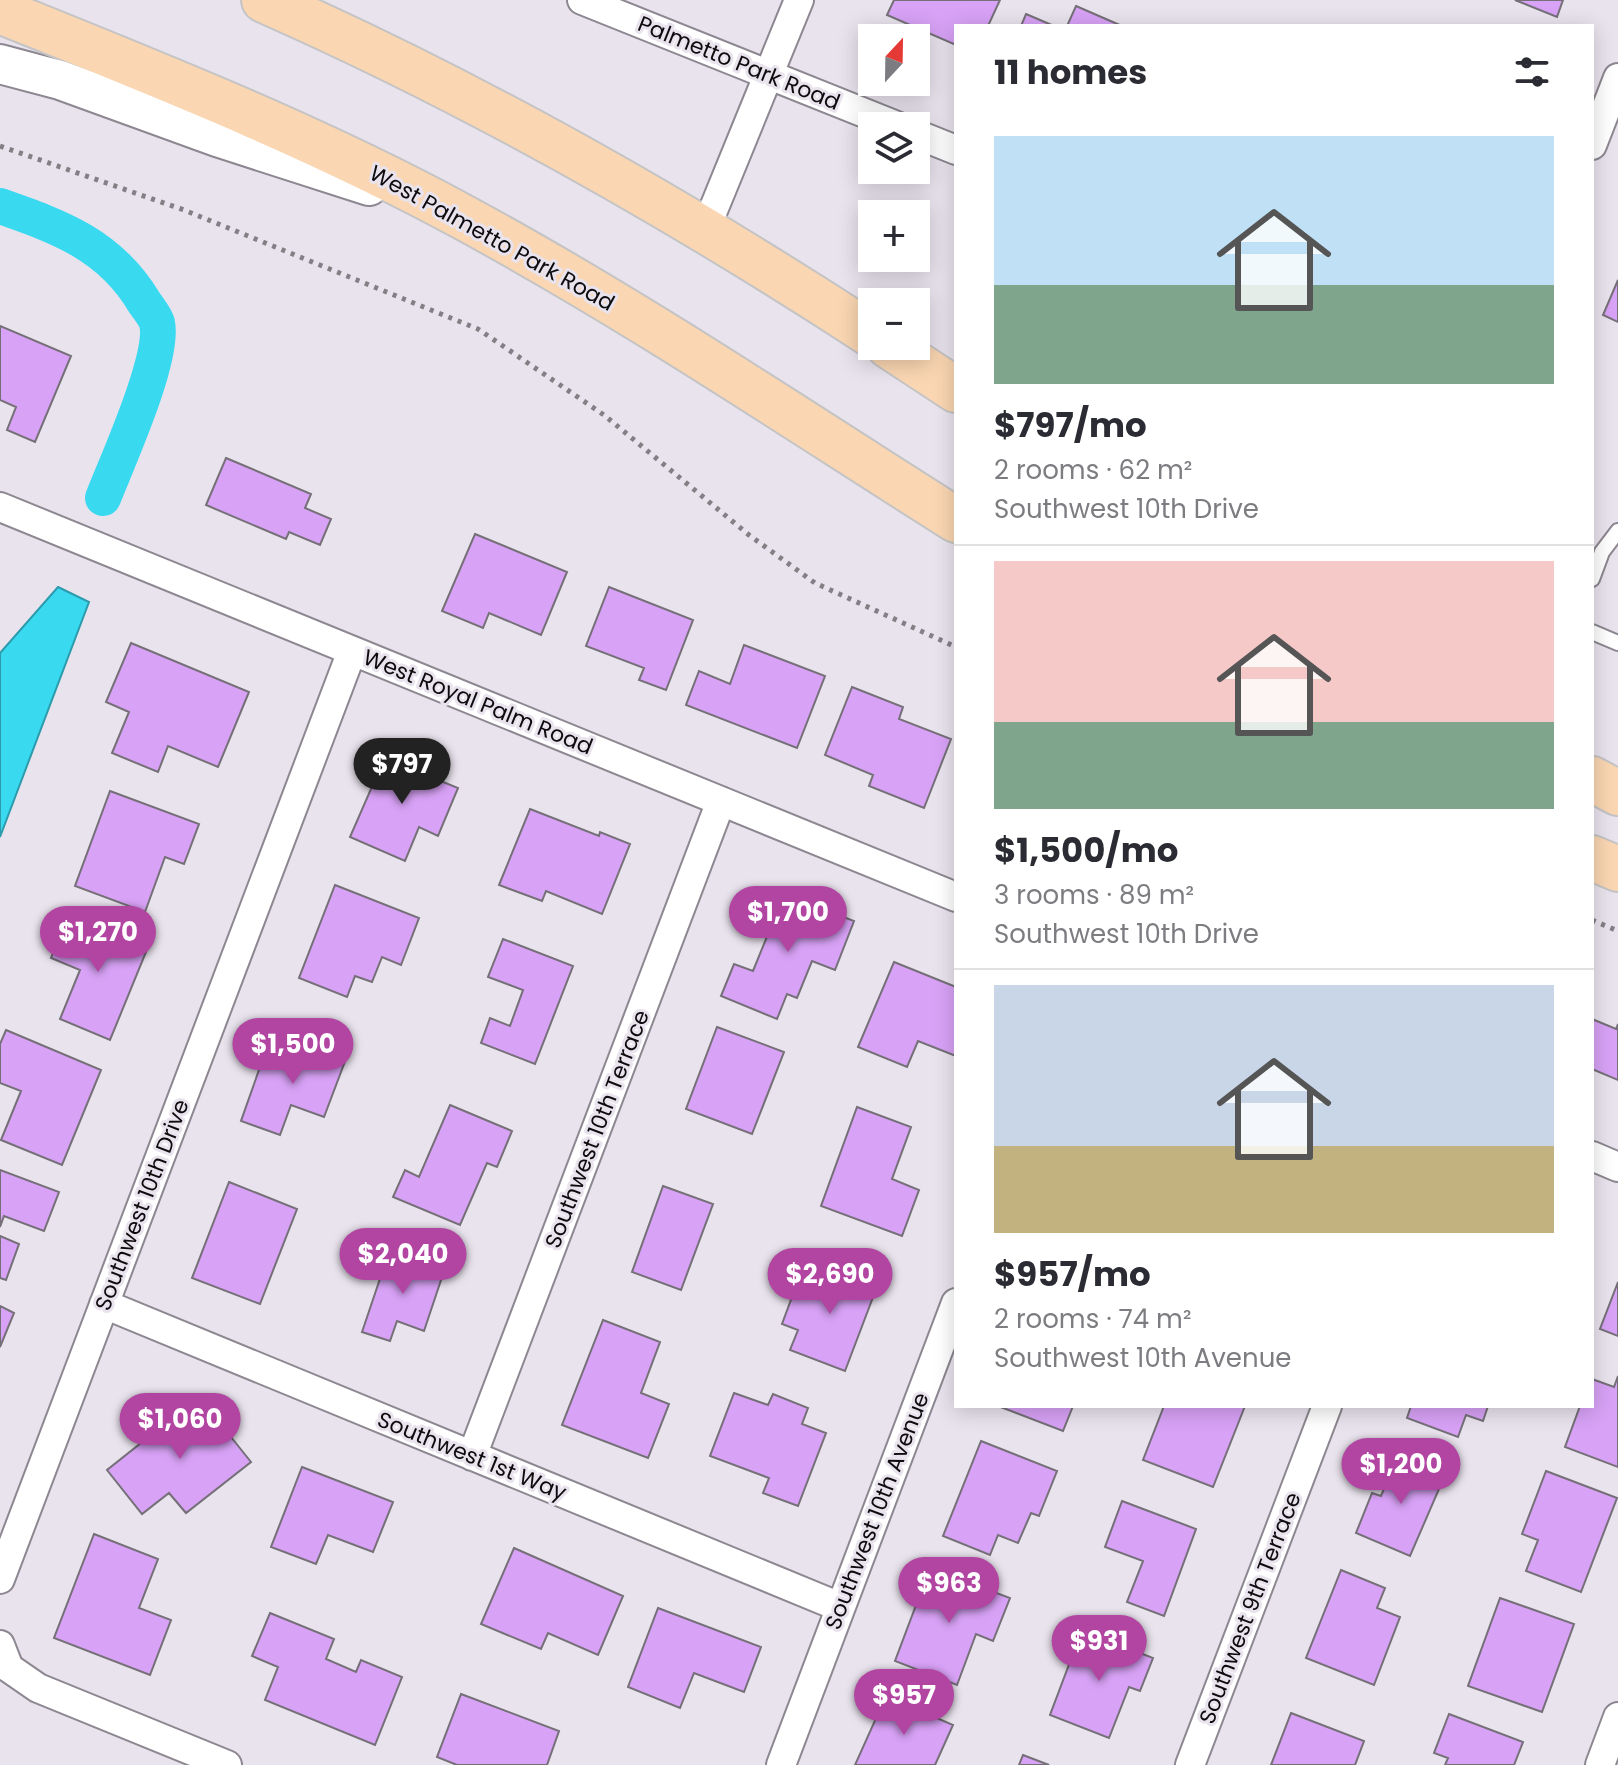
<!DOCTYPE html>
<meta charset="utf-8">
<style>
:root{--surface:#fff;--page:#f2f2f3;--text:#2b2b33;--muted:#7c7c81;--line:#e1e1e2;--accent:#b244a2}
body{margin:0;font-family:Poppins,sans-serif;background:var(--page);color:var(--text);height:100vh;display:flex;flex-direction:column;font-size:30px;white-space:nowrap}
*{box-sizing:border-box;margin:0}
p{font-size:26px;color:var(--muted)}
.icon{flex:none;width:44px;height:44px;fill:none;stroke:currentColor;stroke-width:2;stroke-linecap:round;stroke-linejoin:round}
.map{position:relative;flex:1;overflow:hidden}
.side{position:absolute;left:954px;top:24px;width:640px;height:1384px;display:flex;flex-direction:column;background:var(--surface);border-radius:0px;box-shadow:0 4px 20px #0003}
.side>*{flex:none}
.needle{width:52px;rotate:22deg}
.tools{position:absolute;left:858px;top:24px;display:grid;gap:16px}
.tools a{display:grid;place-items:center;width:72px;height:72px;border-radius:0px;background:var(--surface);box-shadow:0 4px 20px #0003;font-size:40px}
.price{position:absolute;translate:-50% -68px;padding:0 18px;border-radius:28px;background:var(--accent);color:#fff;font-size:26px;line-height:52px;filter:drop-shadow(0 2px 4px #0008)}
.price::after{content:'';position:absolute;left:50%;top:48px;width:24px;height:18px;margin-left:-12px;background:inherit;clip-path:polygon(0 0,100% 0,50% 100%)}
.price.on{background:#222;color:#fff}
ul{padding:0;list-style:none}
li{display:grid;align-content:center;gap:16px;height:424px;padding:0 40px}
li+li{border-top:2px solid var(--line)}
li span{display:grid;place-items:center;height:248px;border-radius:0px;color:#555}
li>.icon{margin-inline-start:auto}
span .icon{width:144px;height:144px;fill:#fffc;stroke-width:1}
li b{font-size:34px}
h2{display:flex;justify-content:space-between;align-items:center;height:96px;padding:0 40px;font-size:34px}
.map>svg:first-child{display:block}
.water{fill:#39d9f0;stroke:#2c9bac;stroke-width:2}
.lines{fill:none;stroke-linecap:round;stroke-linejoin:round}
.canal{stroke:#39d9f0;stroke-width:36}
.building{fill:#d8a2f6;stroke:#757078;stroke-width:2}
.lane-casing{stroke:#8c8790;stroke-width:18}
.street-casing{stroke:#8c8790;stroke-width:32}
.secondary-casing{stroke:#8c8790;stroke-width:42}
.primary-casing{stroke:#c5c4c5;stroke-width:48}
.path{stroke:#837f85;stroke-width:5;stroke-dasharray:4 6;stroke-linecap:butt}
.lane{stroke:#fff;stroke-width:14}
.street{stroke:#fff;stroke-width:28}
.secondary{stroke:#fff;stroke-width:38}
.primary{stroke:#fad6b2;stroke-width:44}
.labels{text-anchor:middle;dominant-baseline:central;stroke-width:6;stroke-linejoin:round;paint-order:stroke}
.street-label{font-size:22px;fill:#0d0b0e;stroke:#e9e3ed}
</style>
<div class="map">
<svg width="1618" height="1765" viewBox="0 0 1618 1765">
<rect width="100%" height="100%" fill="#e9e3ed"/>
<path class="water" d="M58 587 89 602 0 837V653Z"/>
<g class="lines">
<path class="canal" d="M0 206C60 227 110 245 144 302 148 308 155 316 157 323 165 357 117 462 103 498"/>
</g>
<path class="building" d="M894 0H1000L988 26H956V45L887 15Z
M1515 0H1563L1557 17Z
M1076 6 1122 26H1067Z
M1026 14 1054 26H1021Z
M1618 280V322L1603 315Z
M0 326 71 356 35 442 7 430 16 407 0 400Z
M226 458 311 494 305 508 331 519 320 545 289 532 286 539 206 505Z
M475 534 567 572 541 635 489 613 483 628 442 611Z
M609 587 693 620 666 690 639 680 644 668 586 646Z
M131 643 249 692 218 767 168 746 158 772 112 753 129 712 106 702Z
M744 645 825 676 797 748 686 705 699 671 730 684Z
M852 687 903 707 899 719 951 739 924 808 869 786 873 775 825 755Z
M388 750 429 767 426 775 458 788 438 836 419 827 405 861 350 837Z
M110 791 199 824 184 864 165 857 145 912 75 886Z
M530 809 599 836 600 832 630 844 602 914 546 891 542 901 499 885Z
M335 885 419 918 401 965 382 957 372 982 355 976 347 997 299 978Z
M775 890 854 921 835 970 812 961 797 998 787 994 777 1019 721 996 734 964 753 971 768 934 759 931Z
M68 914 148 947 110 1040 60 1019 80 970 51 958Z
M503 939 573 966 535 1064 481 1043 490 1018 510 1026 523 990 488 977Z
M894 962 956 987V1056L918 1041 907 1067 858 1047Z
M1592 1019 1616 1029 1618 1024V1080L1592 1069Z
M717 1027 784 1052 752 1134 686 1109Z
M6 1030 101 1070 62 1165 1 1140 21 1091 0 1083V1044Z
M306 1041 347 1056 324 1117 291 1105 280 1135 241 1121 266 1050 298 1062Z
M450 1105 512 1131 497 1167 487 1163 460 1225 393 1197 405 1170 419 1177Z
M857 1107 911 1127 892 1179 919 1190 902 1236 821 1206Z
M0 1170 59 1192 44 1231 4 1216 0 1227Z
M229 1182 297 1209 260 1304 192 1278Z
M663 1186 713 1204 681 1290 632 1272Z
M0 1236 19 1244 6 1280 0 1278Z
M389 1252 444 1271 424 1331 397 1321 390 1341 362 1332Z
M823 1263 878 1284 845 1371 790 1350 798 1330 782 1324 798 1281 814 1287Z
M1618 1282V1336L1600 1329Z
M0 1306 14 1313 0 1347Z
M603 1320 660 1342 641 1393 669 1404 648 1458 562 1425Z
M1618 1376V1467L1565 1447 1580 1406H1592V1379L1614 1387Z
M734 1393 768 1405 773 1394 808 1408 802 1424 826 1433 798 1506 763 1493 769 1478 710 1456Z
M199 1397 251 1462 186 1513 169 1493 142 1514 107 1470Z
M998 1406H1073L1063 1431Z
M1164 1406H1245L1213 1487 1143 1460Z
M1411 1406H1488L1483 1421 1466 1415 1458 1437 1407 1418Z
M981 1441 1057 1471 1039 1516 1031 1513 1018 1543 998 1535 990 1555 943 1536Z
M1398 1455 1445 1475 1410 1556 1356 1533 1372 1493 1381 1496Z
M302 1467 393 1502 373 1552 328 1535 316 1564 271 1547Z
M1546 1471 1617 1498 1581 1592 1526 1571 1538 1540 1522 1534Z
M1122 1501 1196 1529 1164 1616 1127 1602 1143 1561 1105 1547Z
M94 1534 158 1559 139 1608 171 1620 150 1675 54 1638Z
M514 1548 623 1596 598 1655 548 1633 541 1649 481 1624Z
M930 1568 1010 1598 993 1641 976 1634 957 1685 895 1661Z
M1341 1570 1385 1588 1377 1608 1400 1617 1374 1685 1306 1658Z
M1500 1598 1574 1624 1542 1712 1468 1686Z
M658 1608 761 1647 744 1692 694 1673 680 1708 628 1687Z
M270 1613 334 1639 326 1659 356 1672 361 1660 402 1677 375 1745 265 1700 278 1667 252 1656Z
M1082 1630 1153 1658 1140 1691 1129 1687 1109 1738 1050 1715Z
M461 1694 559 1731 547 1765H457L437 1757Z
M886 1696 953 1725 935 1765H855Z
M1291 1713 1364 1741 1355 1765H1271Z
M1449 1714 1523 1742 1514 1765H1445L1448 1758 1434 1753Z
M1023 1755 1049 1765H1019Z"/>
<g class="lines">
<defs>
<path id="lane" d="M1592 579 1602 552 1618 531
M1592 632 1618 643"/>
<path id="street" d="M582 0 897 126
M916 134 956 150
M1592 145 1618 78
M705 230 799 0
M0 507 956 897
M1592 1156 1618 1167
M104 1304 840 1607
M472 1456 721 801
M0 1579 352 651
M0 1645 9 1668 38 1688 227 1765
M781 1765 956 1303
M1190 1765 1327 1406
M1600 1765 1618 1717"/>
<path id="secondary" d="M0 64 60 80 217 137 369 186"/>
<path id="primary" d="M264 0C477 94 677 208 872 335
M0 11C156 74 314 136 463 217 633 309 793 417 956 520
M889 346 956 390
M1592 779 1618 793
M1592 858 1618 869"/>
</defs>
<use href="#lane" class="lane-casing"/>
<use href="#street" class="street-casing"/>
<use href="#secondary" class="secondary-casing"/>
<use href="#primary" class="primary-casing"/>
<path class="path" d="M0 146 184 210 478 329 604 415 749 535 815 583 956 647
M1592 920 1618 931"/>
<use href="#lane" class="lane"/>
<use href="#street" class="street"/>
<use href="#secondary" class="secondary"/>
<use href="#primary" class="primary"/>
</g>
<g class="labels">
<g class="street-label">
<text transform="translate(739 63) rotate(22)">Palmetto Park Road</text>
<text transform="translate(492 238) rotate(29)">West Palmetto Park Road</text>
<text transform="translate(478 702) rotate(22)">West Royal Palm Road</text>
<text transform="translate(597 1129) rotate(-69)">Southwest 10th Terrace</text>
<text transform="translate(142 1205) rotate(-69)">Southwest 10th Drive</text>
<text transform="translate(472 1456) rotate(22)">Southwest 1st Way</text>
<text transform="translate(877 1511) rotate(-69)">Southwest 10th Avenue</text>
<text transform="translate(1250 1608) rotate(-69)">Southwest 9th Terrace</text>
</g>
</g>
</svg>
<div class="tools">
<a><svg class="needle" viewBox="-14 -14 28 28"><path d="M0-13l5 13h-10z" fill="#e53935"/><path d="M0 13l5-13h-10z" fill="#7c7c81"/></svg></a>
<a><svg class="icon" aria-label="layers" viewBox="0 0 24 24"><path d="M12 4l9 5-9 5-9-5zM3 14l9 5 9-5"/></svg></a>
<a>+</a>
<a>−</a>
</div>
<b class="price on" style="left:402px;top:806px">$797</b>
<b class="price" style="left:788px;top:954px">$1,700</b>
<b class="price" style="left:98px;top:974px">$1,270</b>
<b class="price" style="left:293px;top:1086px">$1,500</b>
<b class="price" style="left:403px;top:1296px">$2,040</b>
<b class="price" style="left:830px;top:1316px">$2,690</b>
<b class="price" style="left:180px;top:1461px">$1,060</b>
<b class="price" style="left:1401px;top:1506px">$1,200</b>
<b class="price" style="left:949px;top:1625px">$963</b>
<b class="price" style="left:1099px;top:1683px">$931</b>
<b class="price" style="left:904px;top:1737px">$957</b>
<section class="side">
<h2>11 homes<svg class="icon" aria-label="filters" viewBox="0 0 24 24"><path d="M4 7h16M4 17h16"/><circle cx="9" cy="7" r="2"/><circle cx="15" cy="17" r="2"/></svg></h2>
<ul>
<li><span style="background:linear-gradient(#bfe0f5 60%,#7fa58c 0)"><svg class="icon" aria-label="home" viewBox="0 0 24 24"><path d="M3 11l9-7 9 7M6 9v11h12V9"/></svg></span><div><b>$797/mo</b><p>2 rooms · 62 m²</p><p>Southwest 10th Drive</p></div></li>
<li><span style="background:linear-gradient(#f6c9c9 65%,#7fa58c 0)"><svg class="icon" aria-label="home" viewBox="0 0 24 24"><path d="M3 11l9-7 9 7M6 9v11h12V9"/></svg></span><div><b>$1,500/mo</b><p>3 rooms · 89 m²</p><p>Southwest 10th Drive</p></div></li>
<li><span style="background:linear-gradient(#c9d6e8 65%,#c2b280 0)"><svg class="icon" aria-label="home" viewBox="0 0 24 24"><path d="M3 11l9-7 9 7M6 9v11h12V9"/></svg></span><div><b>$957/mo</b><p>2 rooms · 74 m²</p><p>Southwest 10th Avenue</p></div></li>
</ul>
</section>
</div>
